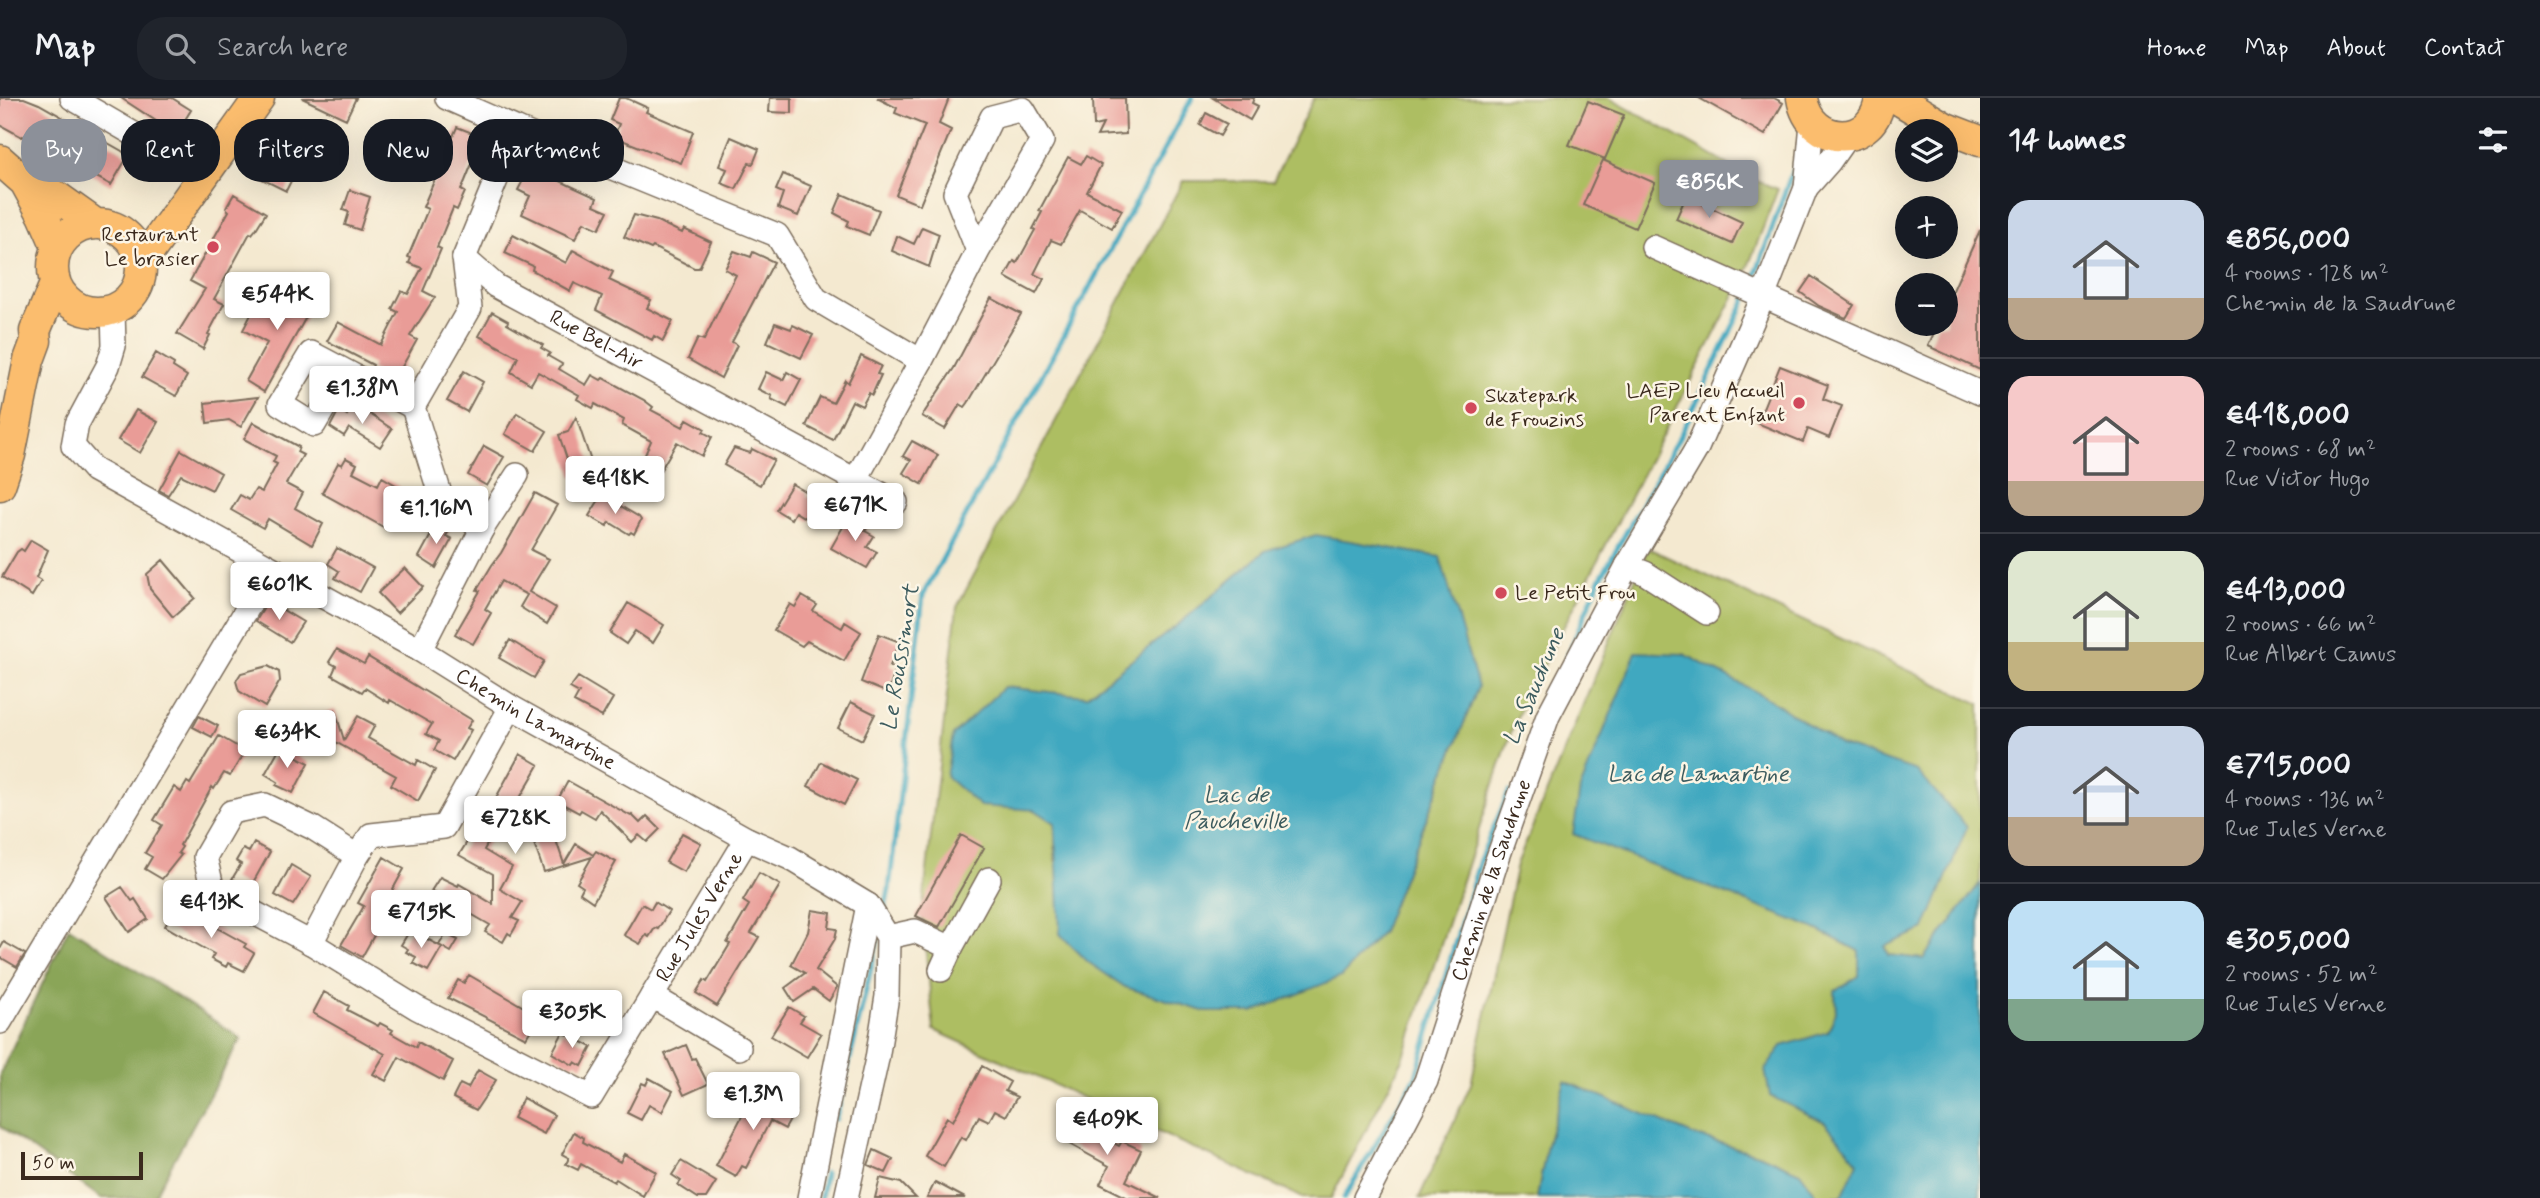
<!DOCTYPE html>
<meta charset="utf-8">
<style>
:root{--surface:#171b24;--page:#20242c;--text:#f1f3f6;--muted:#9ea1a6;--line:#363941;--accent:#8c9099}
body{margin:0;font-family:Mynerve,sans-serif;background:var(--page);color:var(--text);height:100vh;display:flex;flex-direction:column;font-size:26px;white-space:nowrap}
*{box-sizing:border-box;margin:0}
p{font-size:23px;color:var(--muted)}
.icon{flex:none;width:38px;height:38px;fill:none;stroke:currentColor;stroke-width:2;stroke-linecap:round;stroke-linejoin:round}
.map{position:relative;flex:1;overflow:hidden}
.panel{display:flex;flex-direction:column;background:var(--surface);width:560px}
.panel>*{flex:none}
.top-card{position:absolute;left:21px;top:21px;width:665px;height:63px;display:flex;gap:14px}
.fabs{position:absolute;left:1895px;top:21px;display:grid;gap:14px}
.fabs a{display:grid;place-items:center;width:63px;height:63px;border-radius:50%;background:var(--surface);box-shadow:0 7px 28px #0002;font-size:35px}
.scale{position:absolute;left:21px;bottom:18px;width:122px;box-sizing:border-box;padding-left:7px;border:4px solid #3b2a1e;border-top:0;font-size:19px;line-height:24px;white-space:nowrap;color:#3b2a1e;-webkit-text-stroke:5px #fcf5e5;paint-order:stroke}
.price{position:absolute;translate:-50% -60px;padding:0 16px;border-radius:7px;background:#fff;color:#222;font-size:23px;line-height:46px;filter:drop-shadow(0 2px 4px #0008)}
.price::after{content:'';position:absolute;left:50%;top:42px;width:21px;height:16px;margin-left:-10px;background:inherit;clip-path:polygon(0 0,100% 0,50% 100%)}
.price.selected{background:var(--accent);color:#fff}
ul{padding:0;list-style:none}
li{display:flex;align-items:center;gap:21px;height:175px;padding:0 28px}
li+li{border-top:2px solid var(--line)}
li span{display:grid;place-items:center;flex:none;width:196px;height:140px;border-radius:21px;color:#555}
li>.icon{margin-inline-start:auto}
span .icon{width:84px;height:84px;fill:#fffc;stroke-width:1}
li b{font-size:30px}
h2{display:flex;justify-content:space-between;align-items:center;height:84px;padding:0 28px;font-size:30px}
.pill{padding:0 24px;border-radius:28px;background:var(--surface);box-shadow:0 7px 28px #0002;font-size:24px;line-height:63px}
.pill.selected{background:var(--accent);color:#fff}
header{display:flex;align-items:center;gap:42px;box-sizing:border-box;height:98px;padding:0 35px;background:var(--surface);border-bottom:2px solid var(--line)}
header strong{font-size:33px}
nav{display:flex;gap:38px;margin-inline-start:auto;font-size:24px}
.search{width:490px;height:63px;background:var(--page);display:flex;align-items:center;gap:18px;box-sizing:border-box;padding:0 24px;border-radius:28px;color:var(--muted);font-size:26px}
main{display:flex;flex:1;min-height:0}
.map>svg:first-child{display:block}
.green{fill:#adbe62;stroke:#747440;stroke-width:2;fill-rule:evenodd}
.forest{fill:#8aa558;stroke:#62683b;stroke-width:2}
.water{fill:#40a8c0;stroke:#3e696f;stroke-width:2}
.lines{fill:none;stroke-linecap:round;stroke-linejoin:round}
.stream{stroke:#40a8c0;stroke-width:5}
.building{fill:#e99c97}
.minor-casing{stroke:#7c6d5c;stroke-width:26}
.major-casing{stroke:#7c6d5c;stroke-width:33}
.minor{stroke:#fff;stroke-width:23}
.major{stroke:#fbbd6e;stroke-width:30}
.poi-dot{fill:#d1495b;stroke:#fcf5e5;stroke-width:2.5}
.labels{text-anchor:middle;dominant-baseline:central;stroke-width:5;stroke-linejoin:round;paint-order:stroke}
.poi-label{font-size:21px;fill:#3b2a1e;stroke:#fcf5e5;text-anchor:end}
.street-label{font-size:21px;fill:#3b2a1e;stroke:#fcf5e5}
.water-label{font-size:23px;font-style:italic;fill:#3d5c5f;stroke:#fcf5e5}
</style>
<header>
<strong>Map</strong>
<div class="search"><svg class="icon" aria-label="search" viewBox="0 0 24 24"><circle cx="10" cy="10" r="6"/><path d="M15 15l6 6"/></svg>Search here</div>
<nav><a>Home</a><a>Map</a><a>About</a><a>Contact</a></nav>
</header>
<main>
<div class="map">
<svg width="1980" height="1100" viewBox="0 0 1980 1100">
<rect width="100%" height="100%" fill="#fcf5e5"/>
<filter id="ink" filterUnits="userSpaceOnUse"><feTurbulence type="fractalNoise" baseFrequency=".0143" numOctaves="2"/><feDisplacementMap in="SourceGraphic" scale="14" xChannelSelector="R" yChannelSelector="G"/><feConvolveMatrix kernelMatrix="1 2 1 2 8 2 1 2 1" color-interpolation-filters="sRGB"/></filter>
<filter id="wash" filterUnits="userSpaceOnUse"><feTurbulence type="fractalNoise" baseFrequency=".00686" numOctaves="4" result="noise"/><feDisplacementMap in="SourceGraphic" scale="28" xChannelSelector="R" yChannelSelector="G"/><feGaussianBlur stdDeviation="1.57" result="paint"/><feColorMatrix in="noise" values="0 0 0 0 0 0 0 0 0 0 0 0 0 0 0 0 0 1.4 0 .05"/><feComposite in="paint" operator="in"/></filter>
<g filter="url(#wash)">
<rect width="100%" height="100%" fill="#f4e9d0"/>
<path class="green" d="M1314 0H1609L1759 84 1778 91 1744 179 1514 625 1403 961 1331 1100H1303L934 932 922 816 957 509 1183 83H1273ZM1265 453 1478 589 1382 834 1055 763V725L1035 712 1004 589 1086 598 1185 521Z
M1648 450 1980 606V785L1923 861 1889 857 1885 848 1916 673 1842 648 1764 598 1684 556 1816 831 1859 853V878L1835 893 1836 914 1828 934 1782 948 1770 998 1825 1024 1859 1063 1842 1098 1819 1100 1800 1074 1761 1057 1693 1037 1565 983 1547 1047 1537 1100H1419L1471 986 1517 766Z"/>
<path class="forest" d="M69 829 241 940 153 1100H101L0 1028V976Z"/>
<path class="water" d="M1316 437 1440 459 1478 589 1382 834 1341 879 1253 914H1206L1125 889 1088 864 1060 836 1055 725 1035 712 980 708 946 678 953 637 1004 589 1086 598 1185 521 1265 453Z
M1636 554 1684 556 1764 598 1842 648 1917 673 1967 729 1925 831 1885 848 1889 857 1923 861 1980 785V1098L1965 1100H1537L1547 1047 1565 983 1693 1037 1761 1057 1800 1074 1819 1100 1842 1098 1858 1064 1825 1024 1770 998 1765 972 1782 948 1828 934 1836 914 1835 893 1859 878V853L1816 831 1573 736 1580 691Z"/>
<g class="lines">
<path class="stream" d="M1752 187 1797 60
M1567 559 1598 485 1683 332 1747 199
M883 817 889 792 923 497 1192 0
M836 1021 878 840
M821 1100 825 1075
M1344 1100 1416 978 1480 762 1509 694"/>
</g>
<g id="blocks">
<path class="building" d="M0 0H24L39 6 122 53 128 58 111 87 78 69 77 70 23 38 22 39 0 27Z
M121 0H172L191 12 176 36Z
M302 0H356L346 21Z
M619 0H626L648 10 646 14 693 34 681 65 614 39 619 26 610 22Z
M770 0H792V15L769 14Z
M877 0H949L939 26 951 32 920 107 896 97 925 27 895 15 897 10Z
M1093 0H1125L1126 36 1097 38 1103 26 1094 28Z
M1213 0H1254L1252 5 1258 8 1250 22Z
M1699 0H1774L1783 5 1765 37Z
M1588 3 1624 17 1605 61 1569 47Z
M1206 15 1227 26 1220 38 1200 27Z
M457 29 475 36 472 42 480 46 465 83 461 92 465 94 457 112 453 110 437 149 441 151 423 193 435 199 410 238 417 242 394 283 371 271 373 267 327 243 338 224 381 247 398 214 392 211 401 193 408 196 422 170 409 165 411 160 408 159 428 111 423 109Z
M731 39 759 51 753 66 749 65 736 91 721 85 727 71 719 68Z
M282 49 303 59 286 93 258 79 273 56 278 59Z
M1086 58 1101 67 1087 94 1122 112 1112 130 1080 112 1061 146 1051 142 1034 176 1044 181 1036 196 1005 179 1014 163 1017 165 1035 132 1033 131 1042 114 1039 113 1068 59 1081 66Z
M1603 62 1655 85 1635 130 1583 107Z
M530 69 597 100 594 107 608 113 599 131 584 124 575 141 522 116 530 98 518 92Z
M783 76 811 88 798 118 778 110 783 95 776 92Z
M350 92 370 99 360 132 345 127 349 114 343 112Z
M234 96 266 115 256 131 252 136 250 135 214 201 224 206 208 236 210 237 203 251 177 236 205 191 190 183 229 113 226 110Z
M842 96 879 112 869 137 847 128 849 123 834 115Z
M1686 98 1742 124 1732 146 1676 121Z
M634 117 657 123 682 135 684 131 711 144 699 170H694L653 149 651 151 624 139Z
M922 129 939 136 929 169 892 153 897 138 914 146Z
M1980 132V272L1928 248 1938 226H1946V208Z
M513 137 566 165 573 152 613 174 609 182 651 202 647 210 673 223 663 243 654 238 652 242 596 212 602 198 574 185 570 193 532 172 533 168 505 155Z
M734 153 751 159 753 154 774 164 732 244 737 247 721 280 688 261 698 240 704 242 736 177 725 171Z
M1811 178 1854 207 1846 220 1819 208 1800 194Z
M296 183 316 194 307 210 310 212 264 294 246 283 267 245 243 232 257 205 278 216Z
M991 200 1021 216 968 305 965 309 960 306 945 331 922 318 954 270Z
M492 214 508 223 507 226 543 247 541 250 550 255 548 258 562 266 559 271 586 287 592 277 601 282 603 280 644 302 653 309 651 312 683 329 687 321 705 331 703 334 712 339 702 358 677 344 657 378 644 370 649 361 644 359 651 343 622 327 624 322 595 306 593 310 577 301 579 297 538 274 531 286 511 274 518 259 479 238Z
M775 225 791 231 793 227 813 237 801 260 767 244Z
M156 255 174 266 173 269 187 278 176 298 142 279Z
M861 258 881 268 877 276 881 277 872 297 869 295 862 308 852 303 833 342 806 328 820 299 833 305 845 282 848 285Z
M1780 268 1828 287 1823 301 1842 308 1829 340 1808 331 1803 344 1757 325Z
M464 273 483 284 467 314 447 303Z
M766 274 783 282 787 274 801 282 787 309 771 301 772 298 758 291Z
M258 299 241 329 229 322 207 325 205 305Z
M361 310 392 331 380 349 349 330 344 338 330 329 339 312 347 317 350 312 357 316Z
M136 312 158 324 140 355 118 342Z
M517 315 547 333 535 353 505 336Z
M576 319 594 372 573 379 559 337 568 334Z
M253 324 299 349 297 354 303 357 286 386 303 395 295 410 323 426 312 447 268 421 263 430 231 412 240 397 249 402 256 391 262 394 277 366 273 364 276 358 244 341Z
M912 343 938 357 922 386 903 375 911 362 903 358Z
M484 348 504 359 487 388 468 377Z
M734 350 750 355 752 351 774 362 760 387 724 367Z
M181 352 221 375 212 392 181 377 168 397 159 392Z
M346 360 357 366 353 374 378 387 382 379 401 390 388 413 393 416 385 430 322 395 338 365 342 367Z
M792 386 808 395 806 398 820 405 810 423 795 414 791 421 776 412Z
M535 395 557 407 531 452 549 461 529 494 556 510 547 526 520 509 527 497 501 483 485 511 491 515 473 546 455 536 480 493 477 492 492 467 501 455Z
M602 397 639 419 641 422 634 436 631 434 629 436 609 424 607 428 589 418Z
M848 420 867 430 865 433 874 438 867 449 877 454 867 470 831 450Z
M438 424 450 431 446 438 452 441 436 470 419 459Z
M31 442 48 452 36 480 41 483 32 498 2 479 17 454 21 451 24 453Z
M337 450 373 470 360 494 335 480 339 473 328 466Z
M163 462 195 500 173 519 150 491 147 476Z
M405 470 423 489 397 515 378 495Z
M802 498 817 507 813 513 842 530 845 524 861 534 844 563 807 543 802 548 774 532 790 506 795 509Z
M268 503 303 524 290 544 256 523Z
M628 505 664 527 653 545 635 533 626 546 610 535Z
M879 536 900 544 890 568 896 570 888 595 861 584Z
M510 542 544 563 534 580 499 560Z
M337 551 364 566 368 559 472 622 467 630 471 632 453 663 434 652 439 643 426 636 432 626 390 602 389 605 365 590 362 594 332 577 336 568 329 564Z
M268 568 279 574 280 583 265 609 239 593 236 583 241 575Z
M578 579 613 600 602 619 574 604 579 595 570 590Z
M851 604 875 616 862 642 838 630Z
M335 612 344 642 358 618 375 627 368 640 416 667 418 662 435 672 418 703 391 687 396 678 332 642 322 645 290 625Z
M199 618 218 628 212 639 193 629Z
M219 638 245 653 230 678 224 675 214 691 212 689 180 747 182 749 178 755 181 757 162 781 145 771 152 759 145 755 162 727 154 722 174 689 181 694 187 684 190 686Z
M280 649 309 665 293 695 276 687 278 684 265 676Z
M520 656 539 667 520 700 553 719 550 724 564 766 576 746 593 757 596 753 616 764 593 804 580 795 583 789 577 785 592 759 544 774 531 737 529 740 525 725 506 713 484 752 512 769 500 791 522 804 512 820 519 823 511 837 508 835 503 844 485 834 490 827 464 812 463 813 449 805 445 811 430 803 434 795 431 793 440 779 458 788 459 786 493 806V776L459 757 467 744 464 742 481 712 483 714 488 705 492 707Z
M821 664 857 682 844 707 808 688Z
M568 683 631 718 632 717 640 725 647 718 660 731 647 744 639 737 632 744 600 712 595 720 581 712 579 715 557 703Z
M682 735 701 745 684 774 666 764Z
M961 737 984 750 939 829 916 818Z
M254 745 270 754 250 790 232 781 241 766 236 763 243 751 249 754Z
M384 759 404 771 387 802 392 805 362 859 341 847 364 808 358 805Z
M291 767 311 779 293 807 275 797Z
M759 775 780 787 751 835 759 839 717 908 696 895 704 882 707 884 730 846 727 845 749 807 743 803Z
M122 789 132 803 135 801 148 821 129 834 106 799Z
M655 804 669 813 658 831 655 830 649 839 646 837 640 846 624 837 642 806 651 811Z
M175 810 188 817 190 815 246 846 244 849 254 855 244 873 228 865 226 869 211 861 214 856 165 828Z
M812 812 831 815 829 830 837 831 835 841 816 872 837 889 829 903 813 891 794 904 785 890 805 875 791 867 808 834Z
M410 832 442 849 428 873 413 865 416 859 406 854 408 851 401 847Z
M446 836 458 842 451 854 439 847Z
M4 844 25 856 17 869 0 859V851Z
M469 877 539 918 526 940 448 900 458 882 464 885Z
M324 894 349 908 347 912 378 928 380 925 393 932 391 935 416 949 418 944 453 963 443 983 399 959 386 983 373 976 385 956 313 915Z
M789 909 804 918 800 924 821 936 807 959 771 938Z
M563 934 592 949 582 968 575 964 573 967 552 955Z
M686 947 692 961 695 960 708 986 684 997 665 956Z
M982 968 1010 984 1005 993 1017 999 1006 1018 995 1012 989 1023 979 1018 966 1042 961 1039 944 1069 925 1058 947 1019 953 1023Z
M478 972 496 982 476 1012 453 1000 460 986 468 990Z
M649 980 673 993 662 1014 649 1007 641 1022 627 1015 642 985 646 987Z
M754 995 763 1000 765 996 795 1013 785 1031 770 1023 746 1070 742 1068 736 1079 716 1068Z
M523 1000 554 1017 544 1036 513 1020Z
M1069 1016 1089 1027 1088 1030 1119 1048 1122 1043 1141 1052 1126 1083 1161 1100H1128L1100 1086 1109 1068 1064 1043 1067 1037 1060 1033Z
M574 1034 584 1040 583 1044 620 1064 624 1056 656 1074 643 1098 616 1081 614 1084 581 1066 578 1072 566 1066 569 1060 562 1056Z
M874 1052 893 1061 886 1075 868 1067Z
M681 1063 716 1084 706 1100H698L678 1087 681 1083 672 1077Z
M880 1080 901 1085 916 1100H875Z
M935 1084 965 1100H927Z"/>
</g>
</g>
<g filter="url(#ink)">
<use href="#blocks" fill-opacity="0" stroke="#7c6d5c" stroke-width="2"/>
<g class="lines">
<defs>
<g id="minor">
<path d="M72 0 139 39"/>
<path d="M447 0 517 31 777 137 816 201 921 263"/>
<path id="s1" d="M517 31 464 160 496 188 896 404"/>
<path d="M1806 90 1829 64 1848 37"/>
<path d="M1653 149 1980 295"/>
<path id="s2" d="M113 212 114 248 108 268 77 326 73 348 94 372 420 552 511 609 747 741 790 760 868 807 888 839 887 898 877 961 846 1100"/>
<path d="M345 274 314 327 280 306 311 255 413 309"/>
<path d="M856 381 921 263 978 153 1042 43 1023 11 992 19 955 95 978 153"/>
<path d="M482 431 517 377"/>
<path d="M1627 468 1645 475 1707 515"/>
<path d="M420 552 482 431 441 399 413 309 470 210 464 160"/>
<path id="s3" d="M357 758 313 730 265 707 231 714 205 759 213 793 311 845 417 910 591 999 747 741"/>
<path d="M888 839 915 833 951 850"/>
<path d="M311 845 357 758 371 737 444 729 511 609"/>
<path d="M941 872 951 850 989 781"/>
<path d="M652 898 739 950"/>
<path d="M0 924 271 471"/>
<path d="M809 1100 868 807"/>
<path id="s4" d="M1365 1100 1426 983 1496 765 1548 618 1627 468 1697 350 1763 199 1806 90 1812 25"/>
</g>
<path id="major" d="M1802 0C1810 50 1875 50 1880 0
M1896 0 1946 30 1980 43
M0 62 25 84 43 117 57 149
M25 84 56 98 94 125
M53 170a44 44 0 1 1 88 0a44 44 0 1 1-88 0Z
M142 164 259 0
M0 387 10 357 29 262 36 243 35 233 55 186"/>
</defs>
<use href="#minor" class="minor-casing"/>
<use href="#major" class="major-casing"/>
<use href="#minor" class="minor"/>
<use href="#major" class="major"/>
</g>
</g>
<g class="poi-dot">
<circle cx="213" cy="149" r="7"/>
<circle cx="1799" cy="305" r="7"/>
<circle cx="1471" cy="310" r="7"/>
<circle cx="1501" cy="495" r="7"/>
</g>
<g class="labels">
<g class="poi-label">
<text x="199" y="137">Restaurant<tspan x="199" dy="24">Le brasier</tspan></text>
<text x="1785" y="293">LAEP Lieu Accueil<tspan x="1785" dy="24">Parent Enfant</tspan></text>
<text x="1485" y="298" text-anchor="start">Skatepark<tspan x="1485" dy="24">de Frouzins</tspan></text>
<text x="1515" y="495" text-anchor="start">Le Petit Frou</text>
</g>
<g class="street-label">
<text stroke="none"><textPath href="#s1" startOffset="296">Rue Bel-Air</textPath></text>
<text stroke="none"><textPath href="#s2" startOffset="684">Chemin Lamartine</textPath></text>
<text stroke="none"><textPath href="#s4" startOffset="343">Chemin de la Saudrune</textPath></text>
<text stroke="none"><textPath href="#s3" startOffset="868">Rue Jules Verne</textPath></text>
</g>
<g class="water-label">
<text transform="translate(901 560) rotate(-81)">Le Roussimort</text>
<text transform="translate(1535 589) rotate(-67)">La Saudrune</text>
<text x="1698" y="677">Lac de Lamartine</text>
<text x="1236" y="698">Lac de<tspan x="1236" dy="26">Paucheville</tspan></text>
</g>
</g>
</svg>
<div class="fabs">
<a><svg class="icon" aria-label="layers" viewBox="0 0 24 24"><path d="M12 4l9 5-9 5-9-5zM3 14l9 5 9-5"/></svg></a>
<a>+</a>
<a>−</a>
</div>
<div class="scale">50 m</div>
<b class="price selected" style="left:1709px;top:122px">€856K</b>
<b class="price" style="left:277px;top:234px">€544K</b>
<b class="price" style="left:362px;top:328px">€1.38M</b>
<b class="price" style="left:615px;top:418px">€418K</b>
<b class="price" style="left:855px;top:445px">€671K</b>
<b class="price" style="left:436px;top:448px">€1.16M</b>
<b class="price" style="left:279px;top:524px">€601K</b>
<b class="price" style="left:287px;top:672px">€634K</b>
<b class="price" style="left:515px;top:758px">€728K</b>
<b class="price" style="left:211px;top:842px">€413K</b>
<b class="price" style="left:421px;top:852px">€715K</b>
<b class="price" style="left:572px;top:952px">€305K</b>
<b class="price" style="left:753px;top:1034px">€1.3M</b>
<b class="price" style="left:1107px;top:1059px">€409K</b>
<div class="top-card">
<a class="pill selected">Buy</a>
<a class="pill">Rent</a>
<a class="pill">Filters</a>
<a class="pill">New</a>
<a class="pill">Apartment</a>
</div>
</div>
<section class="panel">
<h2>14 homes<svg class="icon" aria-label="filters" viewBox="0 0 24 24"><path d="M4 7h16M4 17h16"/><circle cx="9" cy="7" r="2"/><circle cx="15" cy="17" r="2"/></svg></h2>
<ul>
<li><span style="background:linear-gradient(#c9d6e8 70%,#b9a48a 0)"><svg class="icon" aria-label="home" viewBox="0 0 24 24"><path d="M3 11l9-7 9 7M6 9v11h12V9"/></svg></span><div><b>€856,000</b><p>4 rooms · 128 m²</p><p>Chemin de la Saudrune</p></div></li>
<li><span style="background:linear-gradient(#f6c9c9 75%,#b9a48a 0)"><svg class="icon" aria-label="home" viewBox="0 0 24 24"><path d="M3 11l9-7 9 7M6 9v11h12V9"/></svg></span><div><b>€418,000</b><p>2 rooms · 68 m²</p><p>Rue Victor Hugo</p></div></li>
<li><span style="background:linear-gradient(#dfe7d0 65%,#c2b280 0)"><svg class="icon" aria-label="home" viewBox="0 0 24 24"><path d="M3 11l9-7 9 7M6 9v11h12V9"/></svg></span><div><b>€413,000</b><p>2 rooms · 66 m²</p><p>Rue Albert Camus</p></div></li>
<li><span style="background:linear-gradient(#c9d6e8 65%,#b9a48a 0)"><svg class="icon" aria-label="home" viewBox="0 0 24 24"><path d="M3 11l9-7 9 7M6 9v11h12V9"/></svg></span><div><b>€715,000</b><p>4 rooms · 136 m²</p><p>Rue Jules Verne</p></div></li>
<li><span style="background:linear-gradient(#bfe0f5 70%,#7fa58c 0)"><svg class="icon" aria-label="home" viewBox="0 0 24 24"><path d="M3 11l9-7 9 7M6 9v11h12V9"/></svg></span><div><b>€305,000</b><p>2 rooms · 52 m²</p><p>Rue Jules Verne</p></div></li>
</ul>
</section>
</main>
